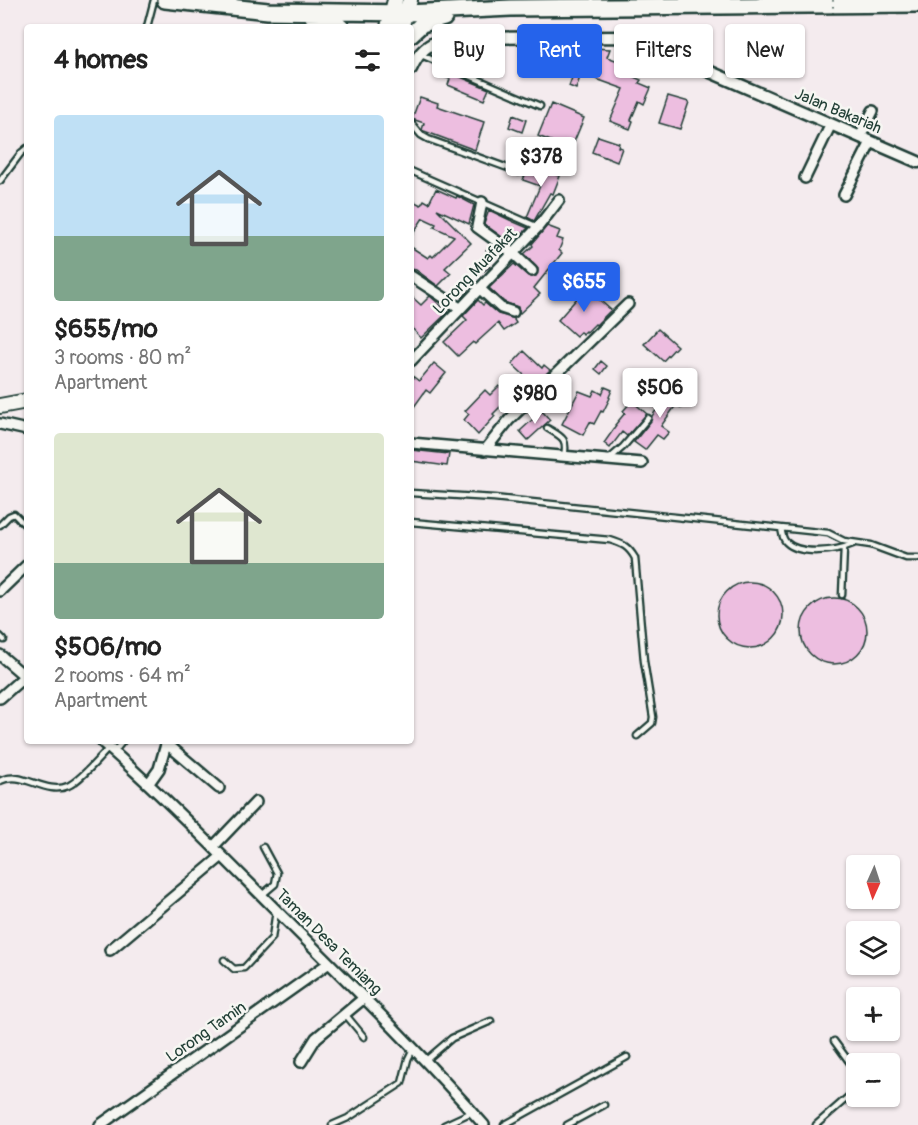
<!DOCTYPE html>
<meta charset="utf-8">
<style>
:root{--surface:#fff;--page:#f6f6f6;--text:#222;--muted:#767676;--accent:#2563eb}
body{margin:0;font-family:Pangolin,sans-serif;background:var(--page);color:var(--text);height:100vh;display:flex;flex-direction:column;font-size:22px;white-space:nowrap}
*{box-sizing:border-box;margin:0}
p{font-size:20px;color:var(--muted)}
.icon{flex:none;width:33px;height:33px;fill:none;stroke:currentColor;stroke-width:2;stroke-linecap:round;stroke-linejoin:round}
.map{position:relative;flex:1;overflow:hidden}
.details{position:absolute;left:24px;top:24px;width:390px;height:720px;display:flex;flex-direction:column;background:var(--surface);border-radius:6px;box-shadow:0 2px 4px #0004}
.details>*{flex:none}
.hud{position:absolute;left:432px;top:24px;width:396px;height:54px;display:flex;gap:12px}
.needle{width:39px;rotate:183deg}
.tools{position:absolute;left:846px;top:855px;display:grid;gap:12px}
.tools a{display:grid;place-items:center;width:54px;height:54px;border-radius:6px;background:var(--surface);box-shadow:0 2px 4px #0004;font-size:30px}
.price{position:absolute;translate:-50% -51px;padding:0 14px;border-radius:6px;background:#fff;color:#222;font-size:20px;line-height:39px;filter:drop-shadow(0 2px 3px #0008)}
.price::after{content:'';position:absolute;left:50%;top:36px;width:18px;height:14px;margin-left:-9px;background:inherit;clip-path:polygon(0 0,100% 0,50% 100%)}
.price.current{background:var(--accent);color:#fff}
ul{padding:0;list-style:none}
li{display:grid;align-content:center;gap:12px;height:318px;padding:0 30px}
li span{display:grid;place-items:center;height:186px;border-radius:6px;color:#555}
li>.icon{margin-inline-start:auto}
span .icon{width:108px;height:108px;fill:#fffc;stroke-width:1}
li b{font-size:26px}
h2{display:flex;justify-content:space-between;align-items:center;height:72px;padding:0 30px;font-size:26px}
.chip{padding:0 21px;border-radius:6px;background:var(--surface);box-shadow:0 2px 4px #0004;font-size:21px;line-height:54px}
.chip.current{background:var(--accent);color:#fff}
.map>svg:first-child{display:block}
.building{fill:#edbee0;stroke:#1f3d34;stroke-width:1.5}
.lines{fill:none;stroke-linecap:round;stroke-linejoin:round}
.service-casing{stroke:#1f3d34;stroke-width:9}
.minor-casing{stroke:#1f3d34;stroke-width:14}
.tertiary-casing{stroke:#1f3d34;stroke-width:15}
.primary-casing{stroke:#1f3d34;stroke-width:18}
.trunk-casing{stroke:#1f3d34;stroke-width:20}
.service{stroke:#f6f6f2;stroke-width:4.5}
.minor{stroke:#f6f6f2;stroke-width:9}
.tertiary{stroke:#f6f6f2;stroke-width:10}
.primary{stroke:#f6f6f2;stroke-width:14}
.trunk{stroke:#f6f6f2;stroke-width:15}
.path-bridge{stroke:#1f3d34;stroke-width:1.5;stroke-dasharray:1.5 4.5;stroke-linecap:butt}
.labels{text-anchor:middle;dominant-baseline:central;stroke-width:5;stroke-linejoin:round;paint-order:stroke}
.street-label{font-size:16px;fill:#1f3d34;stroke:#f6f6f2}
</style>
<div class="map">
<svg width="918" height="1125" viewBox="0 0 918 1125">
<rect width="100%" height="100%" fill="#f4ebee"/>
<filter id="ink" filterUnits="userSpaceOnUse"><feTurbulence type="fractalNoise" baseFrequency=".0167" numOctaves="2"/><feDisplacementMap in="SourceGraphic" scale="12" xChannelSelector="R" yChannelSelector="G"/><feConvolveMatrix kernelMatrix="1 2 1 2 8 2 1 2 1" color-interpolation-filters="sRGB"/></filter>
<g filter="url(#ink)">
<path class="building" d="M593 48 610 49 607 57 621 62 618 70 641 80 639 83 651 88 644 104 639 101 631 120 633 121 630 129 610 121 624 89 574 71 577 62 587 65Z
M444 70 489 89 484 100 448 85 450 79 441 76Z
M573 75 580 77 576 89 569 86Z
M668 96 689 102 680 129 659 123Z
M420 97 438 103 437 106 484 122 475 150 424 131 422 130 424 123 412 119Z
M551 104 584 118 571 149 538 136Z
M513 115 526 120 522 132 509 127Z
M598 136 619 143 618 147 622 148 617 162 592 152Z
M532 166 547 172 549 168 557 171 556 175 560 176 553 194 550 193 534 221 527 217 540 186 523 180 528 168 531 169Z
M436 189 456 198 457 196 474 205 469 224 437 209 471 243 445 268 451 273 438 286 416 270 411 269V247L428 258 431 255 433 257 454 236 434 227 436 224 423 218 411 237V206L413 201 421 205 424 200 429 203Z
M489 210 514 222 528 228 512 244 484 224Z
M547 226 560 231 557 238 563 240 559 250 562 253 534 288 540 294 519 314 518 307 504 302 489 288 514 264 528 276H536L538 269 524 254 533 246 532 244Z
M492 246 501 252 492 259 486 250Z
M485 259 490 267 484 271 478 264Z
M586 288 611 310 596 325 595 324 587 332 586 331 583 334 580 332 576 336 558 320Z
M411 296 421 305 430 296 448 312 421 338 411 327Z
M478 300 483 305 485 303 498 314 515 318 514 320 516 323 504 331 498 323 475 344 473 342 458 356 444 342 467 320 463 316Z
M658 329 677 346 663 361 644 344Z
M524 351 542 368 544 365 550 370 535 385 512 364Z
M601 361 607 366 601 374 595 369Z
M434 363 446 373 430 393 426 390 411 411V375L419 381Z
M499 386 505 391 501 395 507 400 493 414 495 416 478 435 464 420 469 414 465 411 485 390 490 395Z
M605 387 612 390 609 397 610 398 603 412 601 411 594 424 590 422 583 435 562 424 579 391 592 396 595 390 602 394Z
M672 388 688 400 682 408 676 405 661 426 669 432 663 439 657 435 645 450 634 442 651 421 652 416Z
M632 401 647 414 627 436 622 432 610 448 604 443 616 426 615 425 625 413 623 411Z
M542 411 550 420 528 440 520 431Z
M411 450 449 454 447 466 411 461Z
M717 615a33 33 0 1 1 66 0a33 33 0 1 1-66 0Z
M801 631a33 33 0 1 1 66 0a33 33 0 1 1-66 0Z"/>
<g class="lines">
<defs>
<path id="service" d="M147 27 154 0
M419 54 540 106
M411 123 421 135 428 139 519 172
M411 171 538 227
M0 181 21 153 27 148
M547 428C562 437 568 438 564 457
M609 459 623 447 648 418
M411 493 494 498 828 533 844 541 871 545 906 558H918
M411 522 610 540C623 544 628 546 635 558L644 661 653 717 652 723 637 736
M0 525 9 516 14 514 27 527
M781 528C782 532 782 538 786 542 800 556 837 551 853 544
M842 595 844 548
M0 636 4 640
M114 752 123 741
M0 781C22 769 45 796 68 786 81 780 98 759 109 748
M262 895 275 884 277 873 263 847
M224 960 234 969 244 968 272 938 276 911
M345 1014 364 1037
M834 1041 856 1071
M425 1061 452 1038 491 1021
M332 1125 348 1118 402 1083 408 1059 413 1049
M444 1125 472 1112
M504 1125 627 1057
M567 1125 604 1105
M816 1125 856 1090"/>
<path id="minor" d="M860 137 873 111
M805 178 831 124
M844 195 871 142
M482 202 477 227 513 253 532 271
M411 276 460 308
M479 288 501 308 513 312
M411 361 538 227 559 200
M0 424 27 430
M411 443 642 463
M485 450 509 420 628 304
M0 591 27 565
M0 655 27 678
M0 698 25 676
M101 741C164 796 222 856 281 915 350 984 420 1052 484 1125
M166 743 219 788
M149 783 159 769 167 741
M213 847 256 802
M110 950 222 856
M301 1062 316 1038 364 998
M100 1125 329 963"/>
<path id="tertiary" d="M411 69C419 51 428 44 445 38L624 37 639 41 918 162"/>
<path id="primary" d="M388 27 395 0
M401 27 410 0
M0 406 27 401"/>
<path id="trunk" d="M165 0 268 11 407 13 511 8 918 4
M313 17 333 22 341 27
M411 34 422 24 444 18"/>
</defs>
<use href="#service" class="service-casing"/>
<use href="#minor" class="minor-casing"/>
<use href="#tertiary" class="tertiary-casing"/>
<use href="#primary" class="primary-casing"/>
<use href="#trunk" class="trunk-casing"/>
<use href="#service" class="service"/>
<use href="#minor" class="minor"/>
<use href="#tertiary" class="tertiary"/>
<use href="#primary" class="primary"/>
<use href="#trunk" class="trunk"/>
<path class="path-bridge" d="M833 0V17"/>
</g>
</g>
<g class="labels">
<g class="street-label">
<text transform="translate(838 111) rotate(23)">Jalan Bakariah</text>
<text transform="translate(475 271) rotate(-46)">Lorong Muafakat</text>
<text transform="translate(329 942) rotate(45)">Taman Desa Temiang</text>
<text transform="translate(206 1032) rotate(-35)">Lorong Tamin</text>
</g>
</g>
</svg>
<div class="tools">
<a><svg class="needle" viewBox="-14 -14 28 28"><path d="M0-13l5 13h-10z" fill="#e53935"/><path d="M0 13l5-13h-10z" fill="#767676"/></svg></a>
<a><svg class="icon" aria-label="layers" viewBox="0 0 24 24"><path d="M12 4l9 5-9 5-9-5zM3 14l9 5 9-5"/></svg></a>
<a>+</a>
<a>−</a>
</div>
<b class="price" style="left:541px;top:188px">$378</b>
<b class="price current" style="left:584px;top:313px">$655</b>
<b class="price" style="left:660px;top:419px">$506</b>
<b class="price" style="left:535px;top:425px">$980</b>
<div class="hud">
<a class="chip">Buy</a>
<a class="chip current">Rent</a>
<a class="chip">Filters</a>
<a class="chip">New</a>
</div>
<section class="details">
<h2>4 homes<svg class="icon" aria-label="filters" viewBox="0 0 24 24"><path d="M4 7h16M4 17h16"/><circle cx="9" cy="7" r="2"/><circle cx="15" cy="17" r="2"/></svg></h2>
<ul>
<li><span style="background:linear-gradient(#bfe0f5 65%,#7fa58c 0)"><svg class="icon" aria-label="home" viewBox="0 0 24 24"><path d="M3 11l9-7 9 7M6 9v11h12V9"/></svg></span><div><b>$655/mo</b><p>3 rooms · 80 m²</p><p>Apartment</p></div></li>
<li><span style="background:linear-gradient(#dfe7d0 70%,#7fa58c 0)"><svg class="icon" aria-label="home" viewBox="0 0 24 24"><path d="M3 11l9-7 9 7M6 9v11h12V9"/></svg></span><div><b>$506/mo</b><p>2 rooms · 64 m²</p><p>Apartment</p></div></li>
</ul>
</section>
</div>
